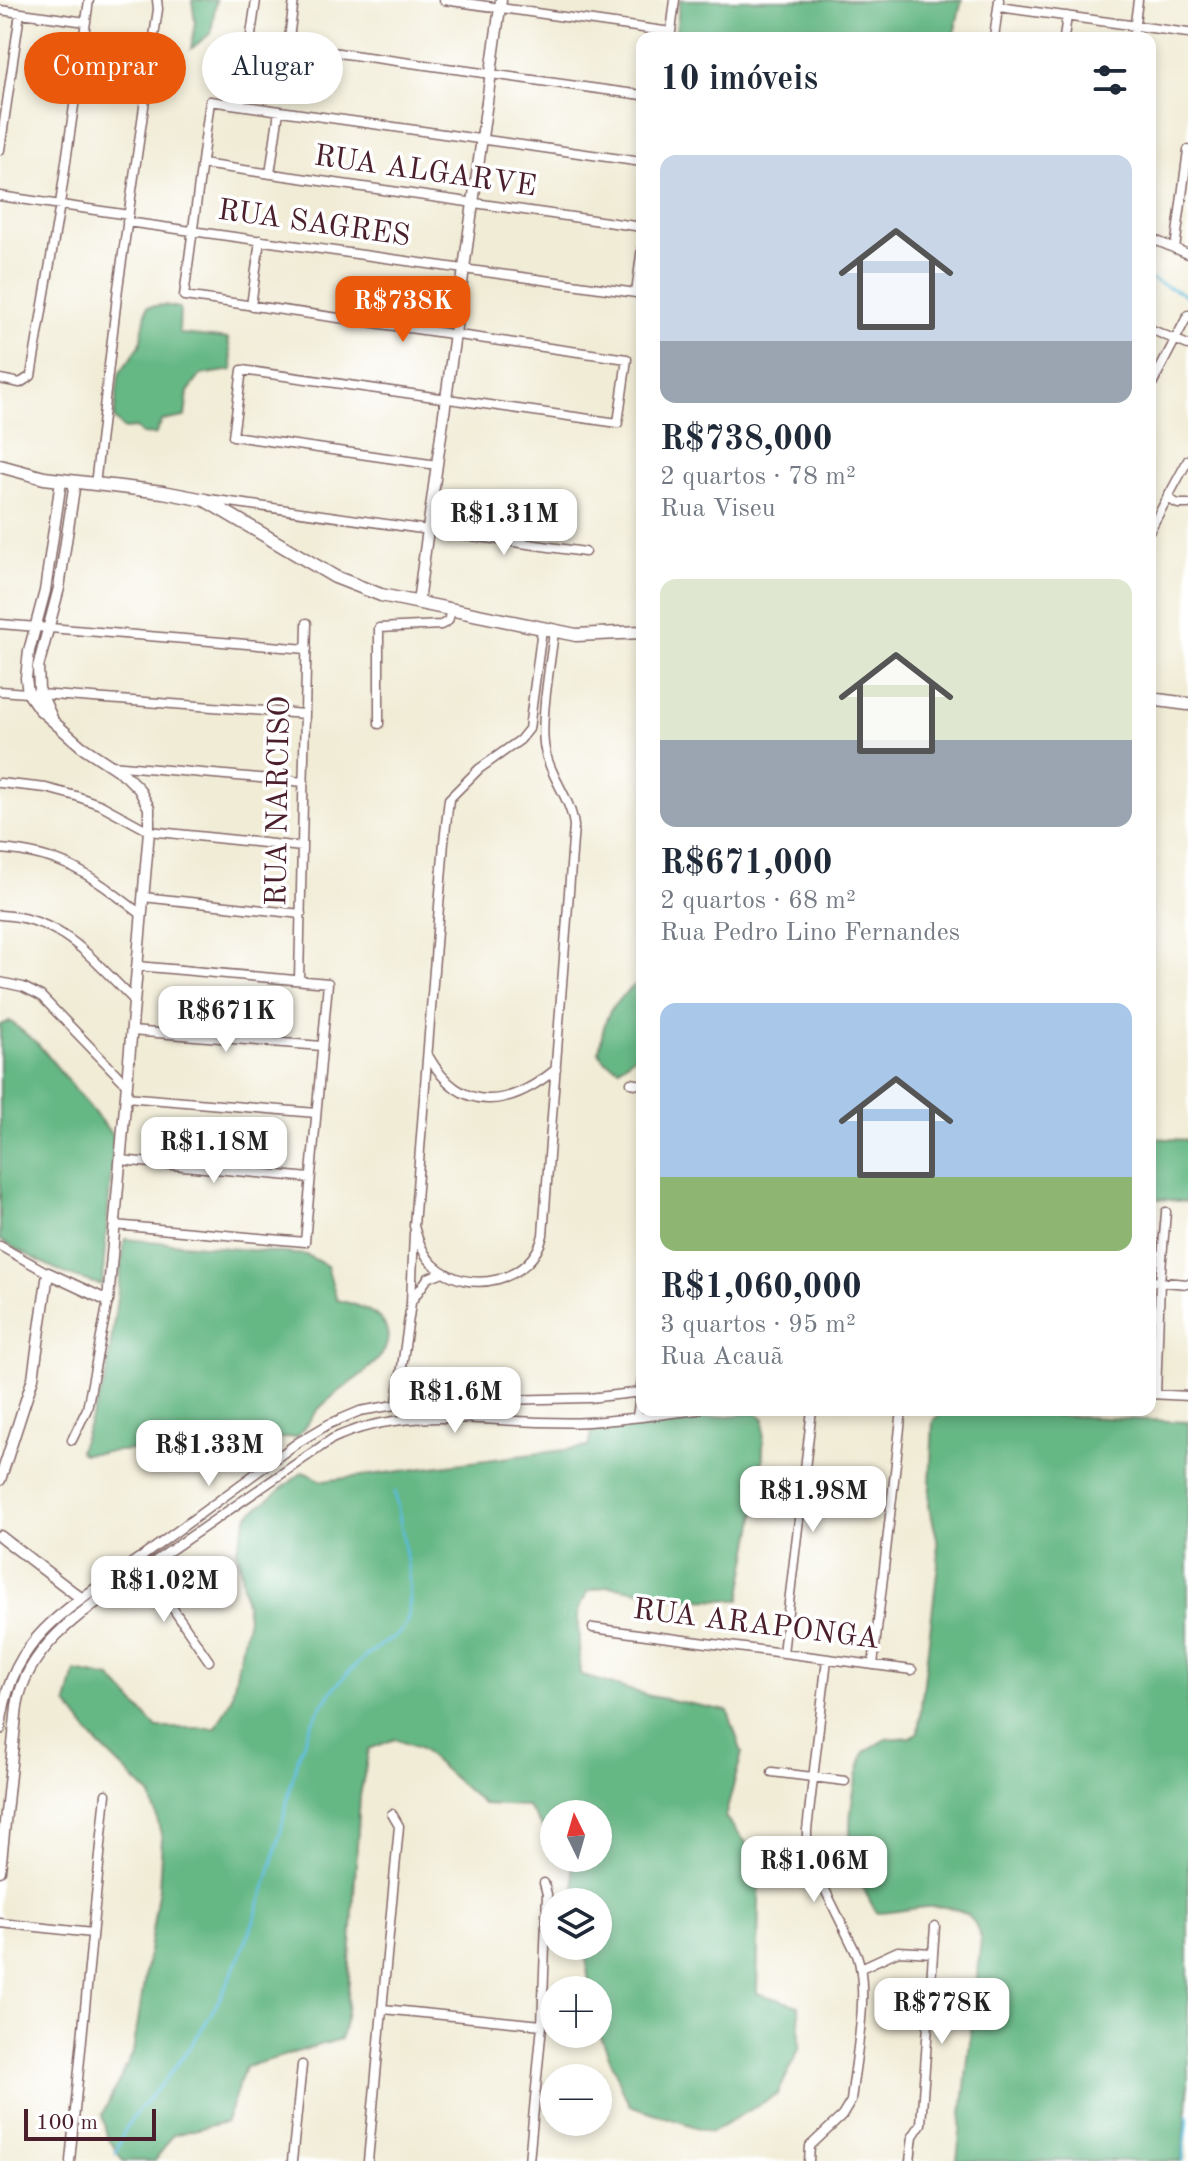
<!DOCTYPE html>
<html lang="pt">
<meta charset="utf-8">
<style>
:root{--surface:#fff;--page:#f6f6f7;--text:#1f2937;--muted:#747a83;--accent:#ea580c}
body{margin:0;font-family:"Old Standard TT",serif;background:var(--page);color:var(--text);height:100vh;display:flex;flex-direction:column;font-size:30px;white-space:nowrap}
*{box-sizing:border-box;margin:0}
p{font-size:26px;color:var(--muted)}
.icon{flex:none;width:44px;height:44px;fill:none;stroke:currentColor;stroke-width:2;stroke-linecap:round;stroke-linejoin:round}
.map{position:relative;flex:1;overflow:hidden}
.details{position:absolute;left:636px;top:32px;width:520px;height:1384px;display:flex;flex-direction:column;background:var(--surface);border-radius:16px;box-shadow:0 4px 12px #0003}
.details>*{flex:none}
.banner{position:absolute;left:24px;top:32px;width:492px;height:72px;display:flex;gap:16px}
.needle{width:52px;rotate:355deg}
.buttons{position:absolute;left:540px;top:1800px;display:grid;gap:16px}
.buttons a{display:grid;place-items:center;width:72px;height:72px;border-radius:50%;background:var(--surface);box-shadow:0 4px 12px #0003;font-size:40px}
.scale{position:absolute;left:24px;bottom:20px;width:132px;box-sizing:border-box;padding-left:8px;border:4px solid #4a1f2b;border-top:0;font-size:22px;line-height:28px;white-space:nowrap;color:#4a1f2b;-webkit-text-stroke:6px #fff;paint-order:stroke}
.price{position:absolute;translate:-50% -68px;padding:0 18px;border-radius:16px;background:#fff;color:#222;font-size:26px;line-height:52px;filter:drop-shadow(0 2px 4px #0008)}
.price::after{content:'';position:absolute;left:50%;top:48px;width:24px;height:18px;margin-left:-12px;background:inherit;clip-path:polygon(0 0,100% 0,50% 100%)}
.price.on{background:var(--accent);color:#fff}
ul{padding:0;list-style:none}
li{display:grid;align-content:center;gap:16px;height:424px;padding:0 24px}
li span{display:grid;place-items:center;height:248px;border-radius:16px;color:#555}
li>.icon{margin-inline-start:auto}
span .icon{width:144px;height:144px;fill:#fffc;stroke-width:1}
li b{font-size:34px}
h2{display:flex;justify-content:space-between;align-items:center;height:96px;padding:0 24px;font-size:34px}
.chip{padding:0 28px;border-radius:36px;background:var(--surface);box-shadow:0 4px 12px #0003;font-size:28px;line-height:72px}
.chip.on{background:var(--accent);color:#fff}
.map>svg:first-child{display:block}
.forest{fill:#65b784;stroke:#586b58;stroke-width:2}
.lines{fill:none;stroke-linecap:round;stroke-linejoin:round}
.stream{stroke:#5cbbda;stroke-width:3}
.minor-casing{stroke:#846767;stroke-width:11}
.tertiary-casing{stroke:#846767;stroke-width:13}
.secondary-casing{stroke:#846767;stroke-width:15}
.minor{stroke:#fff;stroke-width:8}
.tertiary{stroke:#fff;stroke-width:10}
.secondary{stroke:#fff;stroke-width:12}
.labels{text-anchor:middle;dominant-baseline:central;stroke-width:7;stroke-linejoin:round;paint-order:stroke}
.street-label{font-size:30px;fill:#4a1f2b;stroke:#fff}
</style>
<div class="map">
<svg width="1188" height="2161" viewBox="0 0 1188 2161">
<rect width="100%" height="100%" fill="#fff"/>
<filter id="ink" filterUnits="userSpaceOnUse"><feTurbulence type="fractalNoise" baseFrequency=".0125" numOctaves="2"/><feDisplacementMap in="SourceGraphic" scale="16" xChannelSelector="R" yChannelSelector="G"/><feConvolveMatrix kernelMatrix="1 2 1 2 8 2 1 2 1" color-interpolation-filters="sRGB"/></filter>
<filter id="wash" filterUnits="userSpaceOnUse"><feTurbulence type="fractalNoise" baseFrequency=".006" numOctaves="4" result="noise"/><feDisplacementMap in="SourceGraphic" scale="32" xChannelSelector="R" yChannelSelector="G"/><feGaussianBlur stdDeviation="1.8" result="paint"/><feColorMatrix in="noise" values="0 0 0 0 0 0 0 0 0 0 0 0 0 0 0 0 0 1.4 0 .05"/><feComposite in="paint" operator="in"/></filter>
<g filter="url(#wash)">
<rect width="100%" height="100%" fill="#f1ecd6"/>
<path class="forest" d="M192 0H216L211 33 191 49 195 22Z
M680 0H962L953 38H675Z
M164 305 180 308 179 332 182 334 228 339 233 370 201 375 188 392 185 417 162 421 155 435 142 434 136 428 124 429 114 419 119 374 140 345 147 307Z
M642 979V1050L619 1068 605 1061 599 1052C606 1009 610 1006 642 979Z
M10 1021 39 1045 114 1137 102 1285C65 1277 33 1258 0 1240V1025Z
M1150 1138 1188 1140V1202L1150 1198Z
M125 1239 307 1255 327 1266 337 1300C360 1305 398 1317 385 1349 378 1366 339 1390 325 1403 314 1412 306 1426 297 1437L82 1454 79 1450 106 1379Z
M945 1410 1188 1422V2096L1182 2161H957L981 1939C979 1934 977 1925 973 1921 952 1894 906 1913 877 1913 842 1857 845 1813 864 1752L886 1739 911 1737 918 1732 938 1564 937 1538 929 1506 933 1421Z
M757 1413 764 1419 762 1479 740 1600 689 1599 609 1586 588 1591 578 1610 580 1675 650 1696 728 1711 742 1753 725 1817 760 1860 757 1993 799 2006 800 2047 778 2094 711 2132 629 2105 598 2029V1990H590L584 1946H598V1902H577L572 1866 566 1858H598V1814H554V1842L527 1806 483 1804 421 1749 395 1739 369 1749 360 1796 347 2012 341 2039 245 2067 226 2122 173 2135 155 2161H123L107 2136 102 2115 133 2053 159 1887 162 1838 151 1796 95 1741 67 1704 75 1671 111 1678 157 1728H216L231 1699 248 1617 237 1548 248 1515 303 1472 323 1481 588 1447 592 1430Z"/>
<g class="lines">
<path class="stream" d="M1150 279 1188 296
M116 2153C126 2117 144 2106 166 2079 189 2050 212 2016 228 1982 249 1940 267 1885 279 1839 288 1801 294 1759 312 1723 327 1693 352 1666 379 1646 389 1639 402 1635 406 1624 417 1596 400 1522 395 1492
M1183 2161 1188 2116"/>
</g>
</g>
<g filter="url(#ink)">
<g class="lines">
<defs>
<path id="minor" d="M294 0 288 46 642 95
M444 0 671 32 675 0
M999 7 1188 33
M0 10 86 22
M994 38 999 0
M1064 38 1067 16
M1133 38 1138 0
M241 105 256 0
M0 150 20 13
M202 164 642 227
M270 174 279 111
M0 196 129 215
M127 222 636 293 642 247
M1150 238 1188 254
M1175 249 1188 150
M251 306 260 240
M1150 329 1188 345
M0 379 20 383 31 376 60 204 89 0
M1150 388 1188 315
M437 465 233 436 242 370 618 423 627 359 184 296 210 101 642 162
M95 485 118 288 158 9 157 0
M1167 498 1178 504H1188
M209 499 585 552
M1150 530 1188 460
M0 624 307 649
M542 629 529 729 520 740 479 769 449 799 444 842 414 1226C418 1241 423 1255 434 1265 469 1297 533 1281 543 1235L574 826C571 798 550 777 545 750 539 723 551 661 554 631
M0 691 305 714
M379 724V628L441 625 448 621 452 608
M111 765 304 782
M0 783 46 788 76 796 101 805 149 831 302 847
M0 849C66 854 91 876 142 915
M143 897 301 914
M0 915C64 918 91 959 134 1000
M299 980 307 623
M0 982 23 987 41 996 127 1085
M131 1031 322 1046
M429 1057C462 1115 510 1107 556 1069
M631 1083 642 1085
M126 1097 316 1113
M120 1160 310 1178
M114 1225 305 1242 328 983 137 966
M0 1246 48 1273
M1150 1281 1188 1284
M413 1299 428 1278 443 1272
M1150 1394 1188 1396
M1156 1394 1160 1282 1166 1212
M397 1403 411 1303 414 1233
M637 1417 642 1379
M492 1419 498 1413 499 1407 493 1400
M72 1440 87 1409 108 1301
M139 1559 297 1443 329 1424 360 1411 412 1402 589 1398 642 1392
M593 1628 912 1670
M783 1653 812 1410
M209 1661 145 1568 332 1439C412 1401 503 1427 588 1422 625 1420 662 1414 698 1410
M873 1665 902 1410
M772 1772 845 1781
M0 1923 92 1933
M861 1968 898 1951 933 1953
M383 2009 542 2025
M70 2161 106 1794
M292 2161 302 2065
M368 2161 399 1826 392 1814
M529 2161 542 2025 547 1894 544 1883
M809 2161 810 2146 842 2116 851 2101C855 2062 870 1991 857 1955L811 1861 807 1851V1830L827 1659
M910 2161 913 2136 921 2124 935 1926"/>
<path id="tertiary" d="M418 602 501 0
M52 718 39 689 38 667 59 588 75 482
M0 1480 33 1378 48 1273 108 1301 149 831V808L139 789 125 775 81 746 39 709 28 693 26 678 29 651 45 591 61 481
M0 1536 82 1599
M0 1729C9 1635 69 1609 139 1559L145 1568C96 1603 27 1641 17 1706L0 1871"/>
<path id="secondary" d="M0 466 44 478 163 492 205 500 335 577 381 595 576 635 642 632
M1150 699 1188 704"/>
</defs>
<use href="#minor" class="minor-casing"/>
<use href="#tertiary" class="tertiary-casing"/>
<use href="#secondary" class="secondary-casing"/>
<use href="#minor" class="minor"/>
<use href="#tertiary" class="tertiary"/>
<use href="#secondary" class="secondary"/>
</g>
</g>
<g class="labels">
<g class="street-label">
<text transform="translate(425 172) rotate(8)">RUA ALGARVE</text>
<text transform="translate(314 224) rotate(8)">RUA SAGRES</text>
<text transform="translate(279 801) rotate(-89)">RUA NARCISO</text>
<text transform="translate(756 1625) rotate(7)">RUA ARAPONGA</text>
</g>
</g>
</svg>
<div class="buttons">
<a><svg class="needle" viewBox="-14 -14 28 28"><path d="M0-13l5 13h-10z" fill="#e53935"/><path d="M0 13l5-13h-10z" fill="#747a83"/></svg></a>
<a><svg class="icon" aria-label="layers" viewBox="0 0 24 24"><path d="M12 4l9 5-9 5-9-5zM3 14l9 5 9-5"/></svg></a>
<a>+</a>
<a>−</a>
</div>
<div class="scale">100 m</div>
<b class="price on" style="left:403px;top:344px">R$738K</b>
<b class="price" style="left:504px;top:557px">R$1.31M</b>
<b class="price" style="left:226px;top:1054px">R$671K</b>
<b class="price" style="left:214px;top:1185px">R$1.18M</b>
<b class="price" style="left:455px;top:1435px">R$1.6M</b>
<b class="price" style="left:209px;top:1488px">R$1.33M</b>
<b class="price" style="left:813px;top:1534px">R$1.98M</b>
<b class="price" style="left:164px;top:1624px">R$1.02M</b>
<b class="price" style="left:814px;top:1904px">R$1.06M</b>
<b class="price" style="left:942px;top:2046px">R$778K</b>
<div class="banner">
<a class="chip on">Comprar</a>
<a class="chip">Alugar</a>
</div>
<section class="details">
<h2>10 imóveis<svg class="icon" aria-label="filters" viewBox="0 0 24 24"><path d="M4 7h16M4 17h16"/><circle cx="9" cy="7" r="2"/><circle cx="15" cy="17" r="2"/></svg></h2>
<ul>
<li><span style="background:linear-gradient(#c9d6e8 75%,#9aa5b1 0)"><svg class="icon" aria-label="home" viewBox="0 0 24 24"><path d="M3 11l9-7 9 7M6 9v11h12V9"/></svg></span><div><b>R$738,000</b><p>2 quartos · 78 m²</p><p>Rua Viseu</p></div></li>
<li><span style="background:linear-gradient(#dfe7d0 65%,#9aa5b1 0)"><svg class="icon" aria-label="home" viewBox="0 0 24 24"><path d="M3 11l9-7 9 7M6 9v11h12V9"/></svg></span><div><b>R$671,000</b><p>2 quartos · 68 m²</p><p>Rua Pedro Lino Fernandes</p></div></li>
<li><span style="background:linear-gradient(#a9c7e8 70%,#8fb573 0)"><svg class="icon" aria-label="home" viewBox="0 0 24 24"><path d="M3 11l9-7 9 7M6 9v11h12V9"/></svg></span><div><b>R$1,060,000</b><p>3 quartos · 95 m²</p><p>Rua Acauã</p></div></li>
</ul>
</section>
</div>
